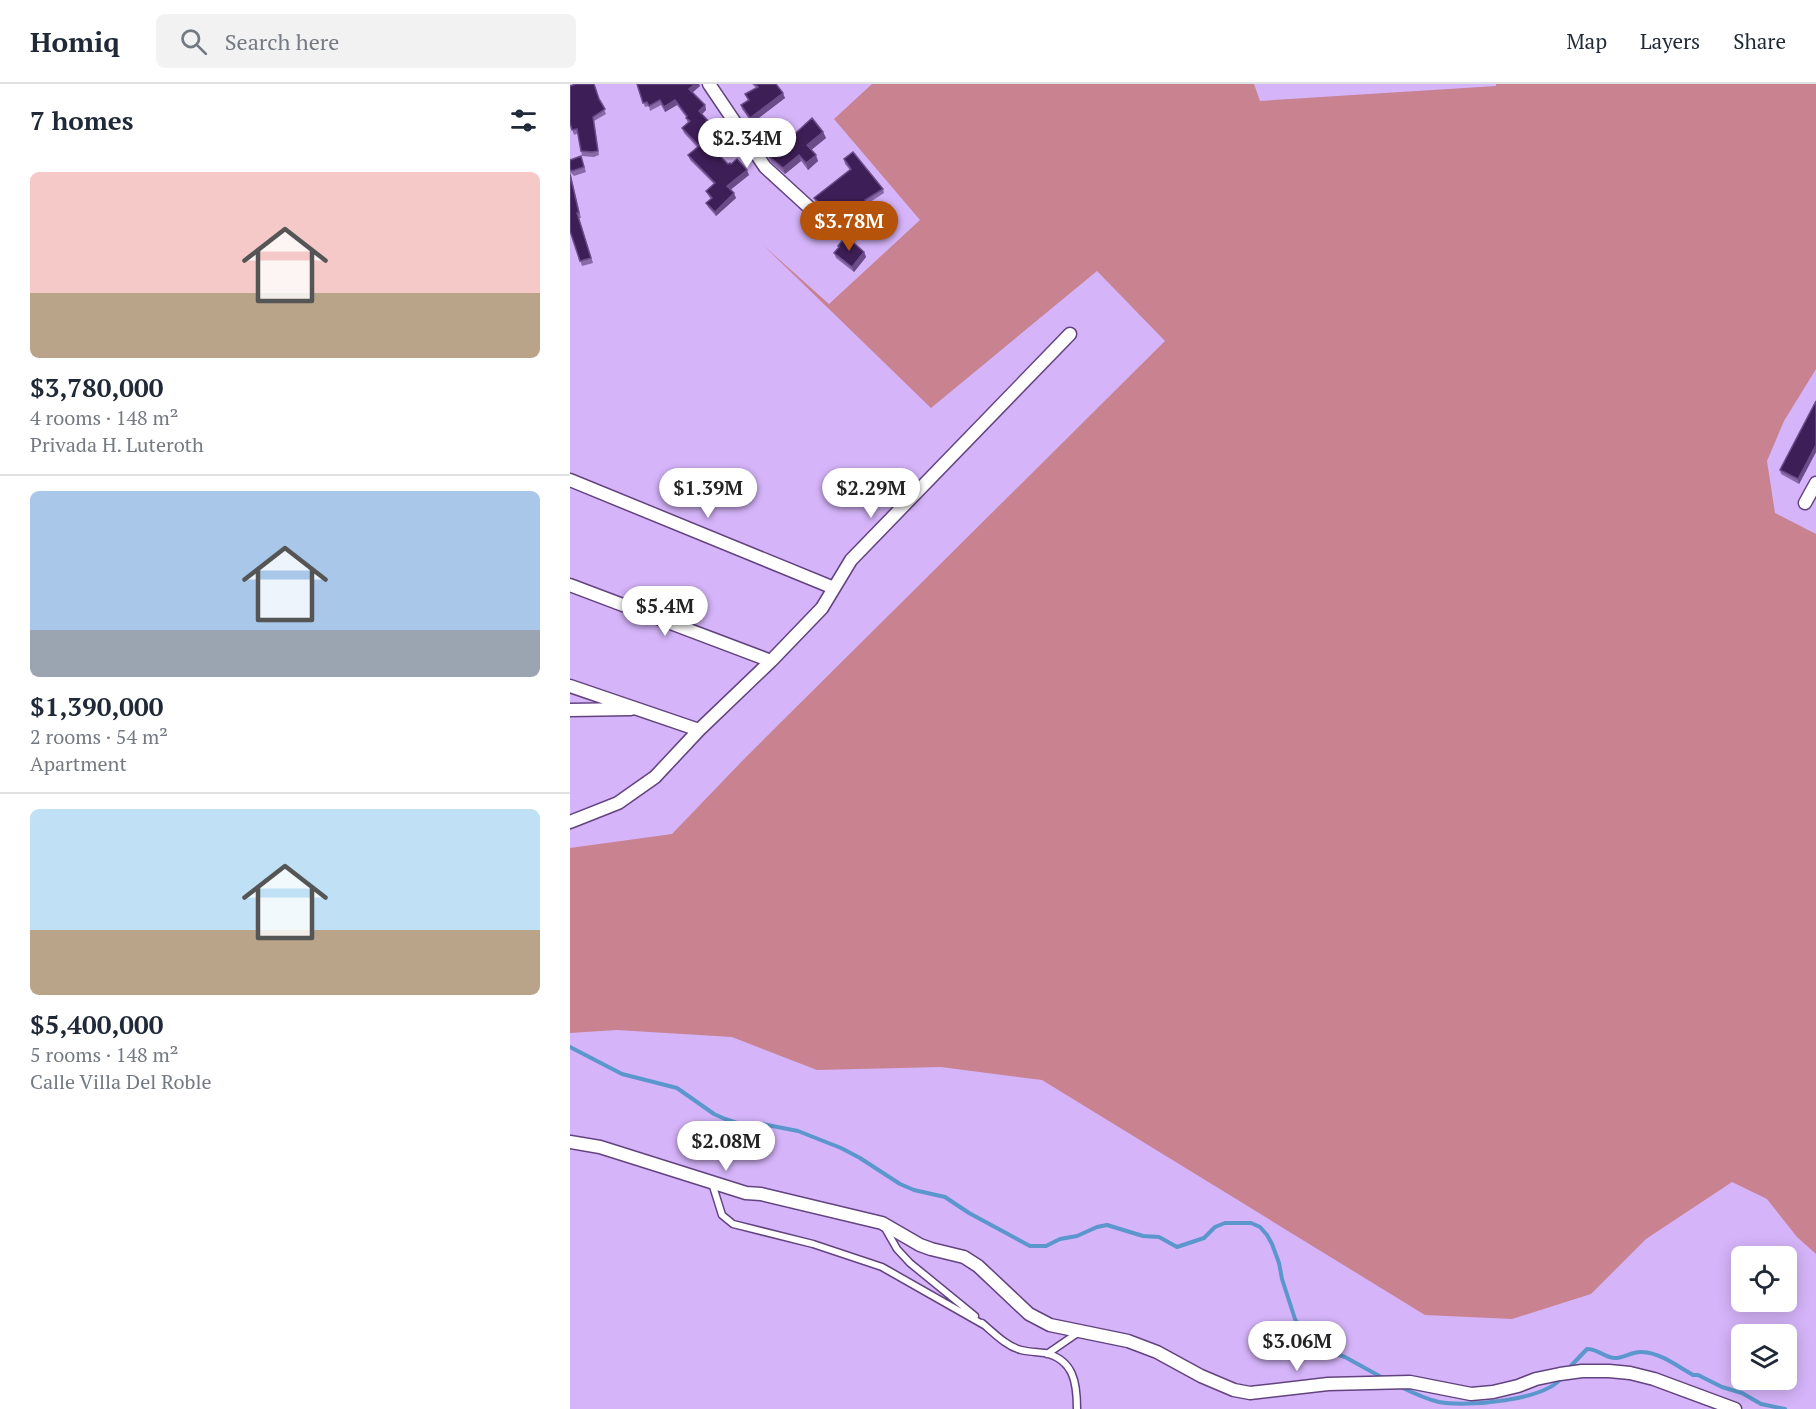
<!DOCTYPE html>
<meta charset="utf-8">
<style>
:root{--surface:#fff;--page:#f2f2f3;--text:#1f2937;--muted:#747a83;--line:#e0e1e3;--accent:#b45309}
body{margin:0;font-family:"PT Serif",serif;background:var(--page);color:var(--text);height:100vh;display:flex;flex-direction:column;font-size:22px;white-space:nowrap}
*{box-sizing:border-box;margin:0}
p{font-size:20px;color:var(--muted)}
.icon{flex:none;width:33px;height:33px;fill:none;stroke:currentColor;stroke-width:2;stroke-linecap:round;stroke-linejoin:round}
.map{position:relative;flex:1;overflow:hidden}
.sheet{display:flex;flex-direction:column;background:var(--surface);width:570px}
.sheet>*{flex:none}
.fabs{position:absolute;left:1161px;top:1162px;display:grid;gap:12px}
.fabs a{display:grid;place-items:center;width:66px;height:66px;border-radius:9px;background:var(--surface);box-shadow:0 3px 15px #0003;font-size:30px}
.price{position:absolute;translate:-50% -51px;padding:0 14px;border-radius:21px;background:#fff;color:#222;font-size:20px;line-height:39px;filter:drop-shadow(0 2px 3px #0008)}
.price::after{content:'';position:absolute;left:50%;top:36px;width:18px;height:14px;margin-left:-9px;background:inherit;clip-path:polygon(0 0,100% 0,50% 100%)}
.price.current{background:var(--accent);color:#fff}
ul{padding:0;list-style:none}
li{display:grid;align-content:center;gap:12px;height:318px;padding:0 30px}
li+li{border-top:2px solid var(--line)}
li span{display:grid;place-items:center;height:186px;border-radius:9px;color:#555}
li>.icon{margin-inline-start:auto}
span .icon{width:108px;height:108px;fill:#fffc;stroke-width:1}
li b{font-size:26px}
h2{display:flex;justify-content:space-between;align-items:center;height:72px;padding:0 30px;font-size:26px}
header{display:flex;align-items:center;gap:36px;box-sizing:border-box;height:84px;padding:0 30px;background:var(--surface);border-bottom:2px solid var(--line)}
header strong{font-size:28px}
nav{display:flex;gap:33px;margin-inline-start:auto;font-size:21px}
.search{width:420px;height:54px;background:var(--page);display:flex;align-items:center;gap:15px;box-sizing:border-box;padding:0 21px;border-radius:9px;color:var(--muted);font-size:22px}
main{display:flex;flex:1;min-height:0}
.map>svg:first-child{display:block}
.green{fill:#c88290}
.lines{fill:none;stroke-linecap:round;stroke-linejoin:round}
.stream{stroke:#5b97cc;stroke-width:4}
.lane-casing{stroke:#62437f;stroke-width:9}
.street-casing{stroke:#62437f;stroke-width:15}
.lane{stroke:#fff;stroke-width:6}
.street{stroke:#fff;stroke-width:12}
.wall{fill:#8a69a8}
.shaded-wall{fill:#6b4b88}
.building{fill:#3e1e57;stroke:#6b4b88;stroke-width:1.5}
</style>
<header>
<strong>Homiq</strong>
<div class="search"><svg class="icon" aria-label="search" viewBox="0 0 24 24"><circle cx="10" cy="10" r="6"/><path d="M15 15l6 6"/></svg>Search here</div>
<nav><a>Map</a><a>Layers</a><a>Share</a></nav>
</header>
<main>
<section class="sheet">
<h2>7 homes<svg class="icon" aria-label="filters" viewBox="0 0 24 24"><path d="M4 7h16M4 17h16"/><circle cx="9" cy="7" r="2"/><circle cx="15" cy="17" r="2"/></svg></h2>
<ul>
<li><span style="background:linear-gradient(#f6c9c9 65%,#b9a48a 0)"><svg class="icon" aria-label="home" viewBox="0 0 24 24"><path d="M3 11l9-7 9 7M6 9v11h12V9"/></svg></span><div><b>$3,780,000</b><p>4 rooms · 148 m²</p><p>Privada H. Luteroth</p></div></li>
<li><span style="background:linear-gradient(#a9c7e8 75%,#9aa5b1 0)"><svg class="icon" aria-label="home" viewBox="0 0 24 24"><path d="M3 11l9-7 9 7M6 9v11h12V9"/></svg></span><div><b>$1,390,000</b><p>2 rooms · 54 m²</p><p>Apartment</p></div></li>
<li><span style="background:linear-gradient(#bfe0f5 65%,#b9a48a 0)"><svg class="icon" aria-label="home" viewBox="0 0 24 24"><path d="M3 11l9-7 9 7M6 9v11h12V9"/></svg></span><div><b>$5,400,000</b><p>5 rooms · 148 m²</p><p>Calle Villa Del Roble</p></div></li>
</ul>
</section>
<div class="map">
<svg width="1246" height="1325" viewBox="0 0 1246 1325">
<rect width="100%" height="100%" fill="#d5b4f9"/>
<path class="green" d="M302 0H684L690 17 926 2V0H1246V285L1214 337 1197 377 1205 429 1246 450V1170L1227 1153 1197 1115 1162 1098 1076 1155 1021 1210 942 1235 855 1231 472 996 371 983 247 986 162 953 47 946 0 949V764L102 750 176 673 595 257 527 187 361 324 193 161 259 220 350 136 264 35Z"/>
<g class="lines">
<path class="stream" d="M0 963 52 990 107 1004 144 1030 155 1035 170 1040H192L228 1047 271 1064 290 1074 330 1100 344 1106 375 1113 399 1129 460 1162H476L490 1155 507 1152 527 1143 537 1141 573 1152 589 1153 607 1163 634 1154 645 1143 655 1139H681L690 1143 697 1151 702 1160 709 1179 712 1195 725 1235 739 1256 752 1265 775 1273 813 1294
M997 1286 1017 1265C1028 1265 1034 1273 1044 1274 1053 1275 1062 1267 1072 1268 1091 1269 1107 1282 1123 1291H1128L1152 1303 1172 1309 1191 1320 1215 1325
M831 1303C843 1309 856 1315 869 1318 896 1323 977 1317 993 1292"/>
<defs>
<path id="lane" d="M142 1099 152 1131 163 1140 243 1160 312 1183 414 1241
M315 1144 327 1165 340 1179 405 1232
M412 1239C424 1249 436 1262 451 1266 459 1268 467 1268 475 1269 504 1276 507 1299 507 1325
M477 1270 509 1248"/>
<path id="street" d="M139 0 195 83 254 137
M0 396 264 504
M1235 419 1246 399
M0 501 201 577
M0 602 129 646
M0 626 61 625
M0 738 48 719 85 693 129 646 201 577 252 524 281 476 500 250
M0 1058 30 1063 176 1109 191 1110 312 1139 350 1161 361 1165 394 1173 408 1182 459 1230 480 1241 558 1257 587 1268 631 1292 664 1306 680 1309 758 1300 840 1298 901 1310 923 1308 948 1302 966 1295 990 1290 1012 1287H1039L1060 1289 1084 1295 1165 1325"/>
</defs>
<use href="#lane" class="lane-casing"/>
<use href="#street" class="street-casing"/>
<use href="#lane" class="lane"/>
<use href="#street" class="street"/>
</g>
<path class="wall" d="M67 0H129L130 2 122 8 135 21 136 26 132 30 154 54 156 59 146 68 158 80H161L179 91 160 106 166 114 146 132 138 123 136 119 141 115 138 111 136 107 144 100 120 76 118 71 127 63 114 49 112 44 118 39 116 34V33L107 21 95 28 91 21 80 27 79 22 75 23Z
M182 0H206L215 14 182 39 172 25 171 21 178 17 175 10 186 4Z
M30 16 36 30 24 37 29 71 24 73 12 72 8 49 4 51 0 39Z
M253 48 256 54 241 66 248 77 238 86 231 77 215 90 202 79 189 59 187 53 213 58Z
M11 72 16 88 4 92 0 88 11 134H9L23 179 12 182 0 147V76Z
M274 75 313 105 314 109 297 120 307 141 297 146 290 130 271 146 260 131 246 118 244 114 280 86 275 80Z
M268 162 294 168 296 173 284 188 266 174 264 169 268 164Z
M1246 317V368L1229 400 1211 390 1210 386Z"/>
<path class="shaded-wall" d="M125 0H129L130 2 121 10 119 5Z
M213 9 215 14 182 39 180 34Z
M105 16 107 21 95 28 94 23Z
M135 21 136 26 131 31 129 27Z
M253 48 256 54 240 67 237 61Z
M154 54 156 59 145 69 143 65Z
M229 71 231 77 215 90 213 84Z
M246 71 248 77 238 86 236 79Z
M177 86 179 91 159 107 157 102Z
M164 109 166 114 146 132 145 128Z
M289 126 290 130 271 146 269 141Z
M294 168 296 173 284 188 282 183Z
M1246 361V368L1229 400 1228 395Z"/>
<path class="building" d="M6 0H24L29 15 35 25 23 33 28 67 22 68 11 67 7 45 2 46 0 39V2Z
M67 0H125L119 5 135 21 129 27 154 54 143 65 158 80 160 79 161 80 167 75 177 86 157 102 164 109 145 128 136 119 142 114 136 107 145 99 118 71 129 62 112 44 120 37 116 34 117 32 105 16 94 23 90 16 79 22 77 18 73 19Z
M185 0H206L213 9 180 34 171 21 179 16 175 10 188 3Z
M242 34 253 48 237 61 246 71 236 79 229 71 213 84 200 73 187 53 202 41 213 58 216 56 217 57Z
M283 68 313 105 295 116 305 137 295 141 289 126 269 141 258 127 244 114 281 85 274 75Z
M11 72 14 83 2 87 0 85V76Z
M0 90 9 129H7L21 174 10 177 0 147Z
M276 152 294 168 282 183 264 169 269 163 268 162Z
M1246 317V361L1228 395 1210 386Z"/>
</svg>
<div class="fabs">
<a><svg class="icon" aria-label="locate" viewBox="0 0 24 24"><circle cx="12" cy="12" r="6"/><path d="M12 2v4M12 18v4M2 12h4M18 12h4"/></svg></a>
<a><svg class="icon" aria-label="layers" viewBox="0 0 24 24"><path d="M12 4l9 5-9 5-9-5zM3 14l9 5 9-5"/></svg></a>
</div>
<b class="price" style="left:177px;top:85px">$2.34M</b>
<b class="price current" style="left:279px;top:168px">$3.78M</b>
<b class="price" style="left:138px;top:435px">$1.39M</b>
<b class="price" style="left:301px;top:435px">$2.29M</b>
<b class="price" style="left:95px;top:553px">$5.4M</b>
<b class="price" style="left:156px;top:1088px">$2.08M</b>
<b class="price" style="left:727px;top:1288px">$3.06M</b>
</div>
</main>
